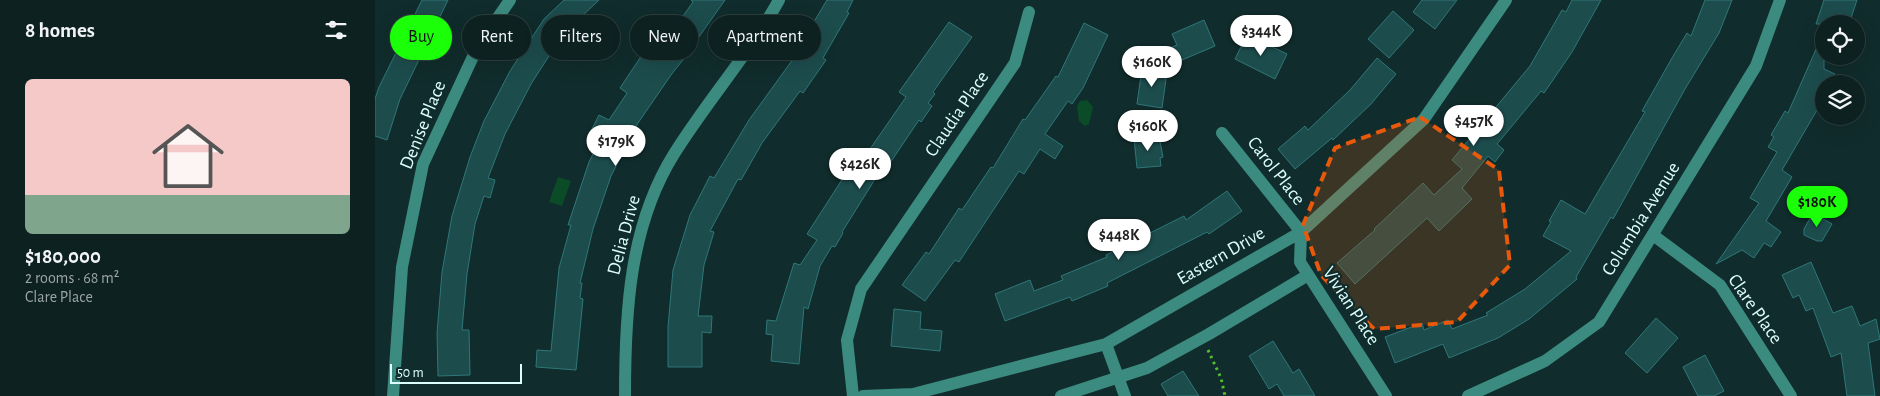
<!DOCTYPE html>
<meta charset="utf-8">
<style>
:root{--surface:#0d2121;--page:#1b2e2e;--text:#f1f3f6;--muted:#9aa3a5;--line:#2d3e3f;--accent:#1bff08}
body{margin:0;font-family:"Alegreya Sans",sans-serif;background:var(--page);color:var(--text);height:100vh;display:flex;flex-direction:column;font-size:19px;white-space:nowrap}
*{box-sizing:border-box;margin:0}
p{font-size:16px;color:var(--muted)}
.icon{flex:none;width:28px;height:28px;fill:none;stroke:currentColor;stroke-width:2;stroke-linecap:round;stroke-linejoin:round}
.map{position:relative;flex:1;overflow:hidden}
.side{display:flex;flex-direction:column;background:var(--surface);width:375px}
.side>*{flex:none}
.hud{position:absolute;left:15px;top:15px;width:475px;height:45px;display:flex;gap:10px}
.buttons{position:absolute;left:1440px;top:15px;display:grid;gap:10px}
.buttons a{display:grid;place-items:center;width:50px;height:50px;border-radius:50%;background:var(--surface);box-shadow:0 5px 20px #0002,0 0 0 1px var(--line);font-size:25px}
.scale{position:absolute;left:15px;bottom:12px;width:132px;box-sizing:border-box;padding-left:5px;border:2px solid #dcfffd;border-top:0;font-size:14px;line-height:18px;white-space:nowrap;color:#dcfffd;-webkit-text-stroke:4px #112c2c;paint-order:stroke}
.price{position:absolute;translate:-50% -42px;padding:0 11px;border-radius:18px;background:#fff;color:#222;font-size:16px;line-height:32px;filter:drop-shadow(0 1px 2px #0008)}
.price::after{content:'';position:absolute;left:50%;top:30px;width:15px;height:11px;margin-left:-8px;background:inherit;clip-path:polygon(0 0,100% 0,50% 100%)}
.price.active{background:var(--accent);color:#111}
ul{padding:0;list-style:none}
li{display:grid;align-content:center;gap:10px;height:265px;padding:0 25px}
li+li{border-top:1px solid var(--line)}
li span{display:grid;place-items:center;height:155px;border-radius:8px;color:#555}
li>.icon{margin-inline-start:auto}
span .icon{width:90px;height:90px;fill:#fffc;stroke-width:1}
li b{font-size:21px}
h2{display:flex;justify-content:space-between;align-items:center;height:60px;padding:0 25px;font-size:21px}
.tag{padding:0 18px;border-radius:22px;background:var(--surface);box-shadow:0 5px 20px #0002,0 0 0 1px var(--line);font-size:18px;line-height:45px}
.tag.active{background:var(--accent);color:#111}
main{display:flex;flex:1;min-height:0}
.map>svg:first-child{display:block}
.water{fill:#0b4b28}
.building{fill:#1d4c4d;stroke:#2f7779}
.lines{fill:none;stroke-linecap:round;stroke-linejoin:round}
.path{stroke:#52bf30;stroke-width:3;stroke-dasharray:2.5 4;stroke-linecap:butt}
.minor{stroke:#3c8b80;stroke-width:12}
.marked{fill:#e8590c;fill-opacity:0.2;stroke:#e8590c;stroke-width:4;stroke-dasharray:10 6;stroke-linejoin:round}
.labels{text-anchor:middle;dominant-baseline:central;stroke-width:4.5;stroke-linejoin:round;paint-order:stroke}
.street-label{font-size:19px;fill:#dcfffd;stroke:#112c2c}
</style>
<main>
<section class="side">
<h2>8 homes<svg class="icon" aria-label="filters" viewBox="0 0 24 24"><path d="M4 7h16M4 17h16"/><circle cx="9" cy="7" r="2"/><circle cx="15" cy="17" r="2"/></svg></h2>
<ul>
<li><span style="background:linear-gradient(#f6c9c9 75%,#7fa58c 0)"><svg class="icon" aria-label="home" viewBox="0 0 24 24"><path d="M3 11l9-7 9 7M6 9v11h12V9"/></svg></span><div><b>$180,000</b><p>2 rooms · 68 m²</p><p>Clare Place</p></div></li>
</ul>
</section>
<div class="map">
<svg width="1505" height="396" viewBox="0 0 1505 396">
<rect width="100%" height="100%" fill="#112c2c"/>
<path class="water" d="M712 100 718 107 714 124 710 126 704 121 702 106 705 101Z
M183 177 196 181 187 206 174 202Z"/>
<path class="building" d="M47 0H73L25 99 12 140 0 136V99L4 87Z
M189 0H224L188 34 156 84 130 134 113 178 120 180 115 198 109 196 100 224 92 274 87 330H94L95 375 63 376 62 333 67 272 77 216 95 157 109 121 135 71 169 19Z
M316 0H350L321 41 322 42 296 75 263 123 236 176 218 229 205 283H207L205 298 208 299 201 370 161 367 162 350 176 351 184 268 196 225H193L214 162 225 140 214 135 224 115 234 120 252 93 245 88 273 46 267 41 286 15 301 26 318 2Z
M452 0H478L472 12 474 13 448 58 451 60 428 93 425 91 387 143 366 180 363 179 335 231 339 232 329 265 323 316H337L336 333 327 332V367H293V327L298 270 315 215 335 176 339 178 374 120 434 37 431 35Z
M1047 0H1082L1060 29 1038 12Z
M1197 0H1226L1197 52 1169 93 1166 91 1122 144 1129 150 1120 162 1113 156 1087 188 1097 199 1064 231 1052 218 980 284 962 263 1000 230 999 229 1048 183 1059 195 1087 169 1077 160 1155 66 1187 10 1191 12Z
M1330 0H1357L1344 33 1310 89 1238 219 1236 217 1201 277 1202 279 1154 319 1123 338 1074 358 1068 344 1020 363 1010 337 1047 323 1049 330 1073 320 1077 329 1113 315 1111 313 1150 289 1196 251 1168 236 1176 222 1174 221 1186 200 1210 214 1270 112 1267 111 1297 58 1312 33 1316 36Z
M1449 0H1482L1474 24H1441Z
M1018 11 1039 30 1014 58 993 39Z
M829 20 840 46 800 63 793 49 802 45 797 34Z
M574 22 597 37 558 92 560 94 553 103 557 106 546 122 544 120 515 163 512 160 467 232 468 233 460 247 457 246 445 266 433 309 429 307 424 364 396 361 398 335 391 334 392 320 401 321 419 263 425 265 442 240 432 234 481 158 486 162 531 97 524 92Z
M709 23 733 35 708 88 697 104 693 101 670 134 688 146 680 159 665 149 649 174 644 171 584 262 580 260 550 301 527 285 551 252 554 254 584 208 587 210 616 167 618 168 648 119 650 120 681 76 683 77Z
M1449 31V69L1460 74 1456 84H1449V107L1445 105 1407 170 1417 177 1391 221 1406 232 1396 247 1389 243 1379 258 1367 250 1341 264 1384 203 1375 198 1402 152 1393 147 1399 137 1396 135 1410 111 1413 113Z
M872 35 912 54 900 79 860 59Z
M1002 58 1021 74 996 104 958 140 957 138 920 169 903 149 930 126 933 130 975 90Z
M767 68 792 72 787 108 762 104Z
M784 136 788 157 785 158 786 166 762 168 759 138Z
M852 191 867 211 834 234 832 232 732 283 733 286 697 301 695 297 630 321 620 294 655 280 659 291 688 280 686 276 732 257 731 255 809 216 811 220Z
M1438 213 1457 224 1447 241H1442L1429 235V229Z
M1436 262 1458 313 1477 306 1485 326 1501 319 1505 339 1493 343 1500 396H1472L1466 353 1456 357 1438 308 1431 311 1424 295 1418 298 1407 275Z
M519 309 546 312 545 329 567 331 565 351 516 346Z
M1281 318 1303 338 1272 373 1250 353Z
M898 341 918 373 924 369 940 396H909L902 384 894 389 874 356Z
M1330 355 1349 391 1339 396H1323L1308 367Z
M808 371 824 396H793L786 384Z"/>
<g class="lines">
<path class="path" d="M833 350 846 378 850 396"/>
<path class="minor" d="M847 133 926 232 925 262 1011 396
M1278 235 1345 285 1416 396
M731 344 750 396
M18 396 27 267 48 164 102 48 135 0
M250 396C250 313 254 226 299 154 332 101 374 54 404 0
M478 396 472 340 486 289 640 63 654 12
M488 396 538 394 731 344 926 232 1049 119 1131 0
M686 396 772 368 834 334 933 275
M1093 396 1170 361 1224 322 1381 66 1405 0"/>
</g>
<path class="marked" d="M1045 117 1124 170 1135 265 1082 322 999 329 946 275 928 225 960 148Z"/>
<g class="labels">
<g class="street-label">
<text transform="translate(582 114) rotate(-56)">Claudia Place</text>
<text transform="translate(48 125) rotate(-68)">Denise Place</text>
<text transform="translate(901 171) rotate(52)">Carol Place</text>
<text transform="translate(1266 219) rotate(-58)">Columbia Avenue</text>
<text transform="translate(249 235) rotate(-75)">Delia Drive</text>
<text transform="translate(846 256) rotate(-30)">Eastern Drive</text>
<text transform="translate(976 306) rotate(57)">Vivian Place</text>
<text transform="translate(1380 309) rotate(55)">Clare Place</text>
</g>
</g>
</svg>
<div class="buttons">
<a><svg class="icon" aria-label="locate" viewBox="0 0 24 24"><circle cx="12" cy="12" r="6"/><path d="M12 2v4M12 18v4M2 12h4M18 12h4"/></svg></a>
<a><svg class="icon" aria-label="layers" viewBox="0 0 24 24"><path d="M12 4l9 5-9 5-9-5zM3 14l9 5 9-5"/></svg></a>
</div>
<div class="scale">50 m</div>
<b class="price" style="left:886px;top:57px">$344K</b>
<b class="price" style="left:777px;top:88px">$160K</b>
<b class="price" style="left:1099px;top:147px">$457K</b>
<b class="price" style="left:773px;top:152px">$160K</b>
<b class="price" style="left:241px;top:167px">$179K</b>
<b class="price" style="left:485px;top:190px">$426K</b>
<b class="price active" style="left:1442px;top:228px">$180K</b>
<b class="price" style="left:744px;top:261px">$448K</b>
<div class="hud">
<a class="tag active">Buy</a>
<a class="tag">Rent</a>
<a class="tag">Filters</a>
<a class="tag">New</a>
<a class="tag">Apartment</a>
</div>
</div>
</main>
